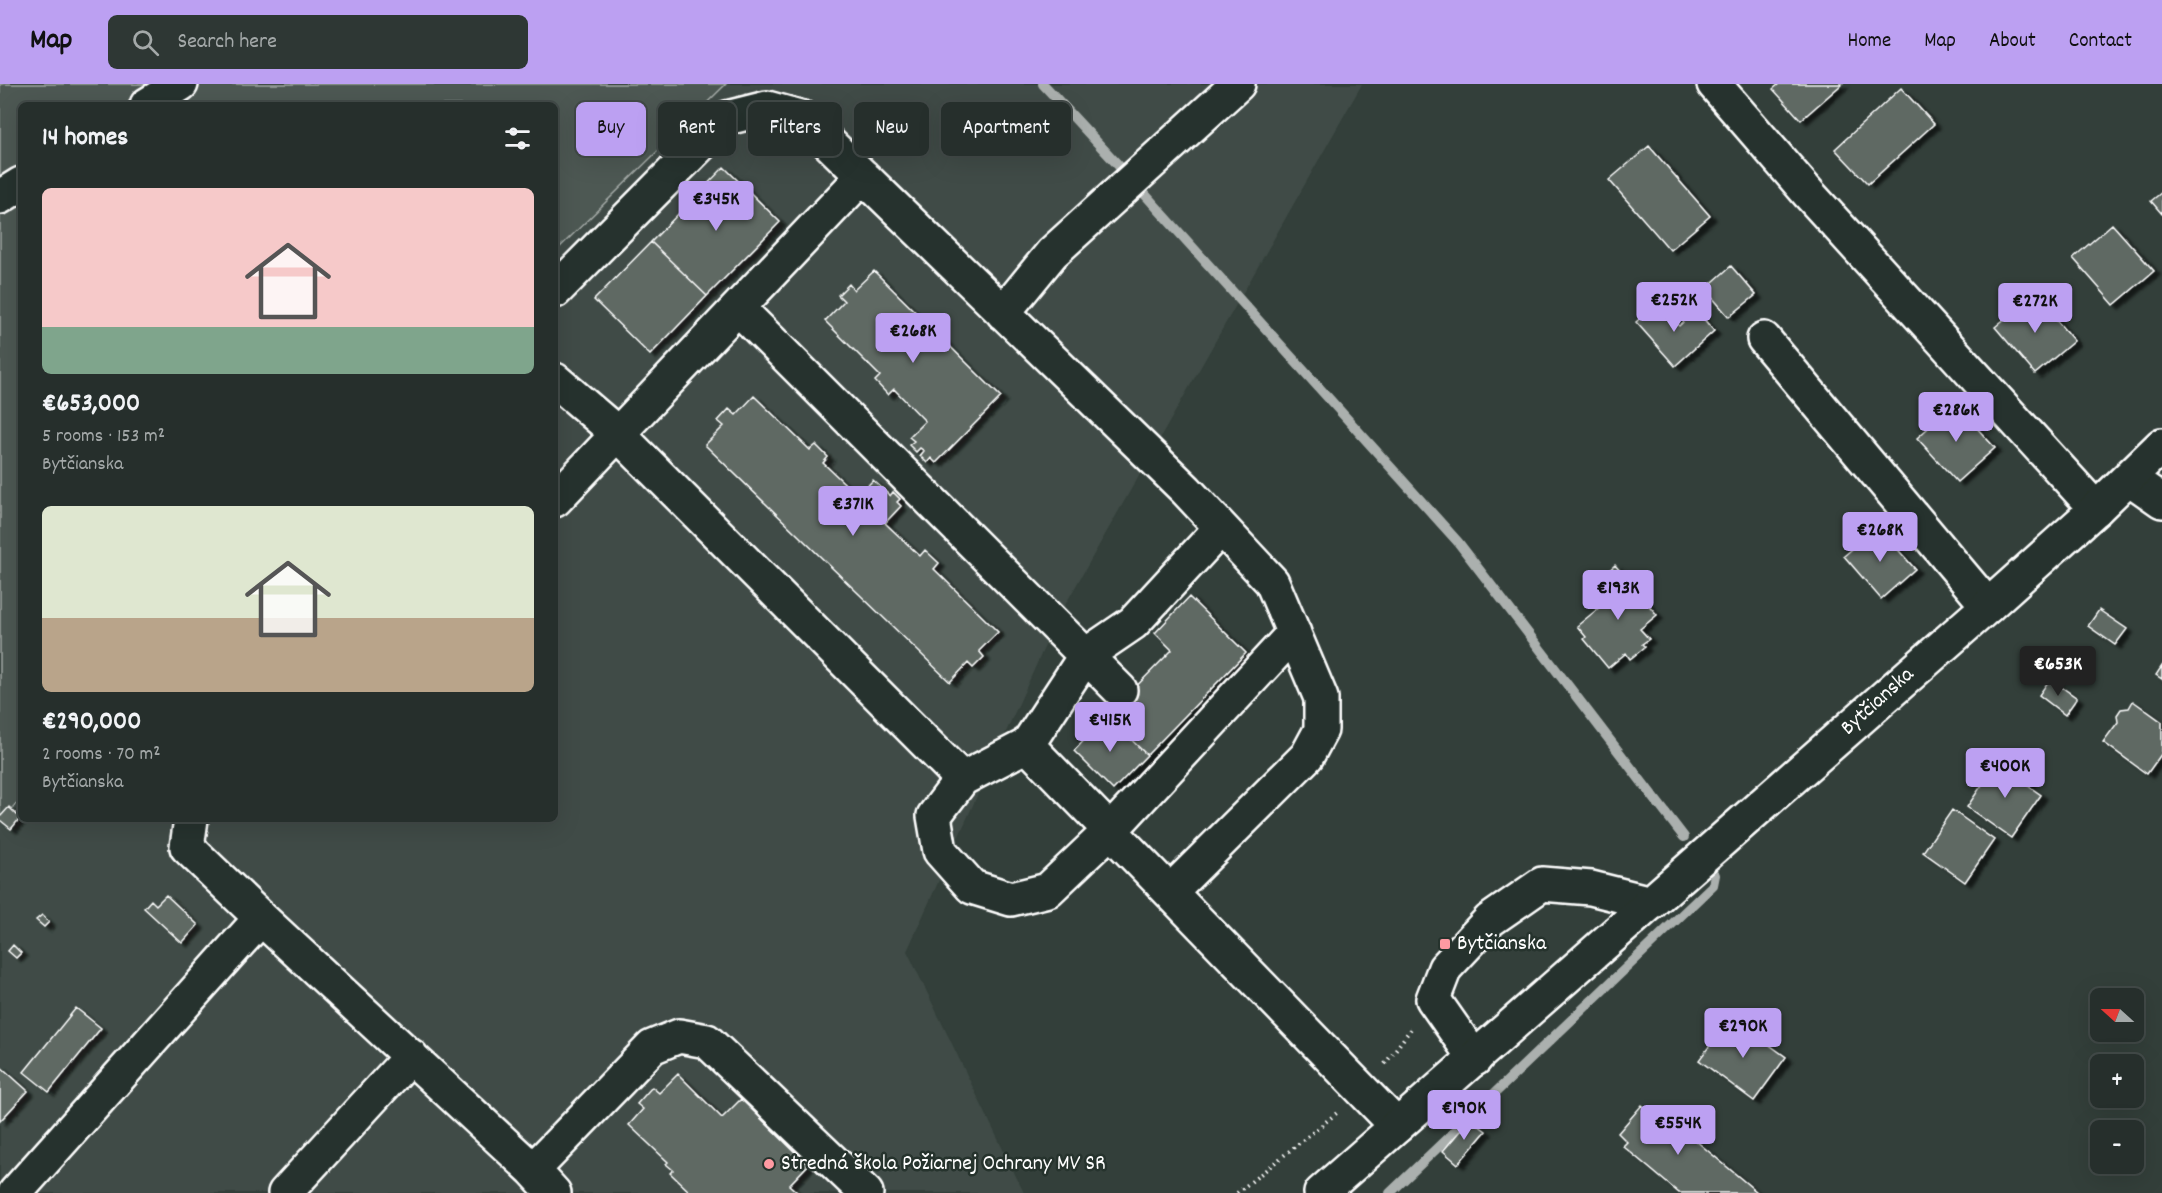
<!DOCTYPE html>
<meta charset="utf-8">
<style>
:root{--surface:#262f2c;--page:#2e3734;--text:#f1f3f6;--muted:#a4a9a9;--line:#424a48;--accent:#bca0f2}
body{margin:0;font-family:Dekko,sans-serif;background:var(--page);color:var(--text);height:100vh;display:flex;flex-direction:column;font-size:22px;white-space:nowrap}
*{box-sizing:border-box;margin:0}
p{font-size:20px;color:var(--muted)}
.icon{flex:none;width:33px;height:33px;fill:none;stroke:currentColor;stroke-width:2;stroke-linecap:round;stroke-linejoin:round}
.map{position:relative;flex:1;overflow:hidden}
.side{position:absolute;left:18px;top:18px;width:540px;height:720px;display:flex;flex-direction:column;background:var(--surface);border-radius:9px;box-shadow:0 6px 24px #0002,0 0 0 2px var(--line)}
.side>*{flex:none}
.banner{position:absolute;left:576px;top:18px;width:570px;height:54px;display:flex;gap:12px}
.needle{width:39px;rotate:291deg}
.fabs{position:absolute;left:2090px;top:904px;display:grid;gap:12px}
.fabs a{display:grid;place-items:center;width:54px;height:54px;border-radius:9px;background:var(--surface);box-shadow:0 6px 24px #0002,0 0 0 2px var(--line);font-size:30px}
.price{position:absolute;translate:-50% -51px;padding:0 14px;border-radius:6px;background:var(--accent);color:#111;font-size:20px;line-height:39px;filter:drop-shadow(0 2px 3px #0008)}
.price::after{content:'';position:absolute;left:50%;top:36px;width:18px;height:14px;margin-left:-9px;background:inherit;clip-path:polygon(0 0,100% 0,50% 100%)}
.price.on{background:#222;color:#fff}
ul{padding:0;list-style:none}
li{display:grid;align-content:center;gap:12px;height:318px;padding:0 24px}
li span{display:grid;place-items:center;height:186px;border-radius:9px;color:#555}
li>.icon{margin-inline-start:auto}
span .icon{width:108px;height:108px;fill:#fffc;stroke-width:1}
li b{font-size:26px}
h2{display:flex;justify-content:space-between;align-items:center;height:72px;padding:0 24px;font-size:26px}
.chip{padding:0 21px;border-radius:9px;background:var(--surface);box-shadow:0 6px 24px #0002,0 0 0 2px var(--line);font-size:21px;line-height:54px}
.chip.on{background:var(--accent);color:#111}
header{display:flex;align-items:center;gap:36px;box-sizing:border-box;height:84px;padding:0 30px;background:var(--accent);color:#111}
header strong{font-size:28px}
nav{display:flex;gap:33px;margin-inline-start:auto;font-size:21px}
.search{width:420px;height:54px;background:var(--page);display:flex;align-items:center;gap:15px;box-sizing:border-box;padding:0 21px;border-radius:9px;color:var(--muted);font-size:22px}
.map>svg:first-child{display:block}
.built{fill:#404c47}
.green{fill:#4d5853;stroke:#a6aca9;stroke-width:1.5}
.lines{fill:none;stroke-linecap:round;stroke-linejoin:round}
.stream{stroke:#abb0ae;stroke-width:10}
.building{fill:#5f6964;stroke:#fff;stroke-width:1.5;filter:url(#shadow)}
.minor-casing{stroke:#fff;stroke-width:38}
.major-casing{stroke:#fff;stroke-width:38}
.path{stroke:#fff;stroke-width:4;stroke-dasharray:1.5 4.5;stroke-linecap:butt}
.minor{stroke:#26332d;stroke-width:33}
.major{stroke:#26332d;stroke-width:33}
.poi-dot{fill:#ff9aa2;stroke:#26332d;stroke-width:2}
.labels{text-anchor:middle;dominant-baseline:central;stroke-width:5;stroke-linejoin:round;paint-order:stroke}
.street-label{font-size:22px;fill:#fff;stroke:#26332d}
.poi-label{font-size:22px;fill:#fff;stroke:#26332d;text-anchor:start}
</style>
<header>
<strong>Map</strong>
<div class="search"><svg class="icon" aria-label="search" viewBox="0 0 24 24"><circle cx="10" cy="10" r="6"/><path d="M15 15l6 6"/></svg>Search here</div>
<nav><a>Home</a><a>Map</a><a>About</a><a>Contact</a></nav>
</header>
<div class="map">
<svg width="2162" height="1109" viewBox="0 0 2162 1109">
<defs>
<filter id="shadow"><feDropShadow dx="6" dy="4" stdDeviation="1.5" flood-color="#0009"/></filter>
</defs>
<rect width="100%" height="100%" fill="#333f3a"/>
<filter id="ink" filterUnits="userSpaceOnUse"><feTurbulence type="fractalNoise" baseFrequency=".0167" numOctaves="2"/><feDisplacementMap in="SourceGraphic" scale="12" xChannelSelector="R" yChannelSelector="G"/><feConvolveMatrix kernelMatrix="1 2 1 2 8 2 1 2 1" color-interpolation-filters="sRGB"/></filter>
<g filter="url(#ink)">
<path class="built" d="M726 0H1362L1057 535 907 867 1024 1109H0V736L21 715V735H555V168Z"/>
<path class="green" d="M0 0H726L555 168V21H21V715L0 736Z"/>
<g class="lines">
<path class="stream" d="M1043 0 1132 96 1458 458 1684 753
M1390 1109 1713 801 1715 791"/>
</g>
<path class="building" d="M1779 0H1842L1801 36 1773 5Z
M1901 4 1934 40 1868 100 1835 65Z
M1649 62 1710 132 1670 166 1609 96Z
M724 83 780 138 707 212 651 158Z
M2162 108V130L2151 117Z
M2112 140 2154 187 2114 221 2073 174Z
M651 158 707 212 650 271 594 216Z
M1731 182 1756 211 1729 233 1705 205Z
M874 187 1001 313 936 379 931 374 927 379 920 372 924 367 920 364 916 368 909 361 914 357 909 353 925 337 894 305 888 311 875 297 880 292 825 237 844 217 838 211 849 200 854 206Z
M2034 210 2074 257 2035 290 1995 243Z
M1658 218 1679 242 1696 226 1714 247 1675 282 1636 238Z
M754 312 810 366 816 361 828 373 823 379 858 412 873 396 890 412 893 408 900 415 897 418 901 422 885 439 920 472 925 466 939 479 934 485 998 548 979 567 984 573 973 584 968 579 950 598 705 361 724 342 718 337 729 325 736 331Z
M1955 320 1995 364 1957 398 1917 354Z
M1878 443 1915 485 1881 515 1844 472Z
M1615 481 1657 531 1640 545 1649 555 1642 560 1645 563 1630 575 1626 569 1608 584 1584 555 1586 553 1577 542 1612 513 1598 496Z
M1189 513 1246 569 1147 671 1107 632 1172 566 1155 549Z
M2099 526 2127 545 2115 561 2088 542Z
M2162 582V595L2156 591Z
M2050 595 2077 614 2065 631 2039 611Z
M2133 617 2162 638V669L2147 690 2103 658 2118 638 2117 631 2121 625 2129 624Z
M1107 632 1147 671 1113 706 1074 667Z
M2014 678 2033 691 2027 701 2041 711 2011 754 1967 723 1996 680 2007 688Z
M9 723 20 734 11 745 0 736V733Z
M1952 726 1994 756 1965 798 1923 768Z
M166 811 198 841 182 859 144 824 151 816 156 821Z
M42 831 49 838 44 843 36 836Z
M13 861 21 869 16 874 8 867Z
M76 924 101 944 49 1008 24 988Z
M1731 933 1786 973 1754 1017 1699 976Z
M0 982 28 1007 0 1037Z
M678 990 722 1034 741 1015 808 1081 789 1101 798 1109H691L670 1089 673 1086 666 1080 668 1078 629 1041 643 1025 637 1020 652 1003 659 1009Z
M1642 1021 1653 1030 1657 1024 1758 1109H1679L1623 1062 1627 1058 1618 1049Z
M1470 1035 1486 1047 1458 1080 1443 1067Z"/>
<g class="lines">
<defs>
<path id="minor" d="M1714 0 1809 110 2096 425
M147 21 181 0
M0 113 21 100
M555 207 727 34 767 24 803 34 1186 406 1272 498 1321 614V646L1307 672 1171 807
M738 224 1120 606
M1003 229 1052 169 1238 0
M1764 255 1988 522
M555 296 618 350 962 695
M2129 394 2162 417
M555 416 863 92
M1221 444 1133 539 1086 571 1027 661 962 695 934 732 940 767 972 803 1011 815 1048 806 1111 746 1294 549
M1027 661 1397 1042
M191 735 187 763 261 834 533 1086 554 1109
M1475 975 1433 915 1445 884 1490 836 1542 800 1591 804 1651 819
M533 1086 652 963 679 952 707 957 866 1109
M15 1109 261 834
M285 1109 411 972"/>
<path id="major" d="M1321 1109 1988 522 2096 425 2162 361"/>
</defs>
<use href="#minor" class="minor-casing"/>
<use href="#major" class="major-casing"/>
<path class="path" d="M1385 980 1413 942
M1237 1109 1338 1028"/>
<use href="#minor" class="minor"/>
<use href="#major" class="major"/>
</g>
</g>
<g class="poi-dot">
<rect x="1439" y="854" width="12" height="12" rx="3"/>
<circle cx="769" cy="1080" r="6"/>
</g>
<g class="labels">
<g class="street-label">
<text transform="translate(1878 618) rotate(-42)">Bytčianska</text>
</g>
<g class="poi-label">
<text x="1457" y="860">Bytčianska</text>
<text x="781" y="1080">Stredná škola Požiarnej Ochrany MV SR</text>
</g>
</g>
</svg>
<div class="fabs">
<a><svg class="needle" viewBox="-14 -14 28 28"><path d="M0-13l5 13h-10z" fill="#e53935"/><path d="M0 13l5-13h-10z" fill="#a4a9a9"/></svg></a>
<a>+</a>
<a>−</a>
</div>
<b class="price" style="left:716px;top:148px">€345K</b>
<b class="price" style="left:1674px;top:249px">€252K</b>
<b class="price" style="left:2035px;top:250px">€272K</b>
<b class="price" style="left:913px;top:280px">€268K</b>
<b class="price" style="left:1956px;top:359px">€286K</b>
<b class="price" style="left:853px;top:453px">€371K</b>
<b class="price" style="left:1880px;top:479px">€268K</b>
<b class="price" style="left:1618px;top:537px">€193K</b>
<b class="price on" style="left:2058px;top:613px">€653K</b>
<b class="price" style="left:1110px;top:669px">€415K</b>
<b class="price" style="left:2005px;top:715px">€400K</b>
<b class="price" style="left:1743px;top:975px">€290K</b>
<b class="price" style="left:1464px;top:1057px">€190K</b>
<b class="price" style="left:1678px;top:1072px">€554K</b>
<div class="banner">
<a class="chip on">Buy</a>
<a class="chip">Rent</a>
<a class="chip">Filters</a>
<a class="chip">New</a>
<a class="chip">Apartment</a>
</div>
<section class="side">
<h2>14 homes<svg class="icon" aria-label="filters" viewBox="0 0 24 24"><path d="M4 7h16M4 17h16"/><circle cx="9" cy="7" r="2"/><circle cx="15" cy="17" r="2"/></svg></h2>
<ul>
<li><span style="background:linear-gradient(#f6c9c9 75%,#7fa58c 0)"><svg class="icon" aria-label="home" viewBox="0 0 24 24"><path d="M3 11l9-7 9 7M6 9v11h12V9"/></svg></span><div><b>€653,000</b><p>5 rooms · 153 m²</p><p>Bytčianska</p></div></li>
<li><span style="background:linear-gradient(#dfe7d0 60%,#b9a48a 0)"><svg class="icon" aria-label="home" viewBox="0 0 24 24"><path d="M3 11l9-7 9 7M6 9v11h12V9"/></svg></span><div><b>€290,000</b><p>2 rooms · 70 m²</p><p>Bytčianska</p></div></li>
</ul>
</section>
</div>
